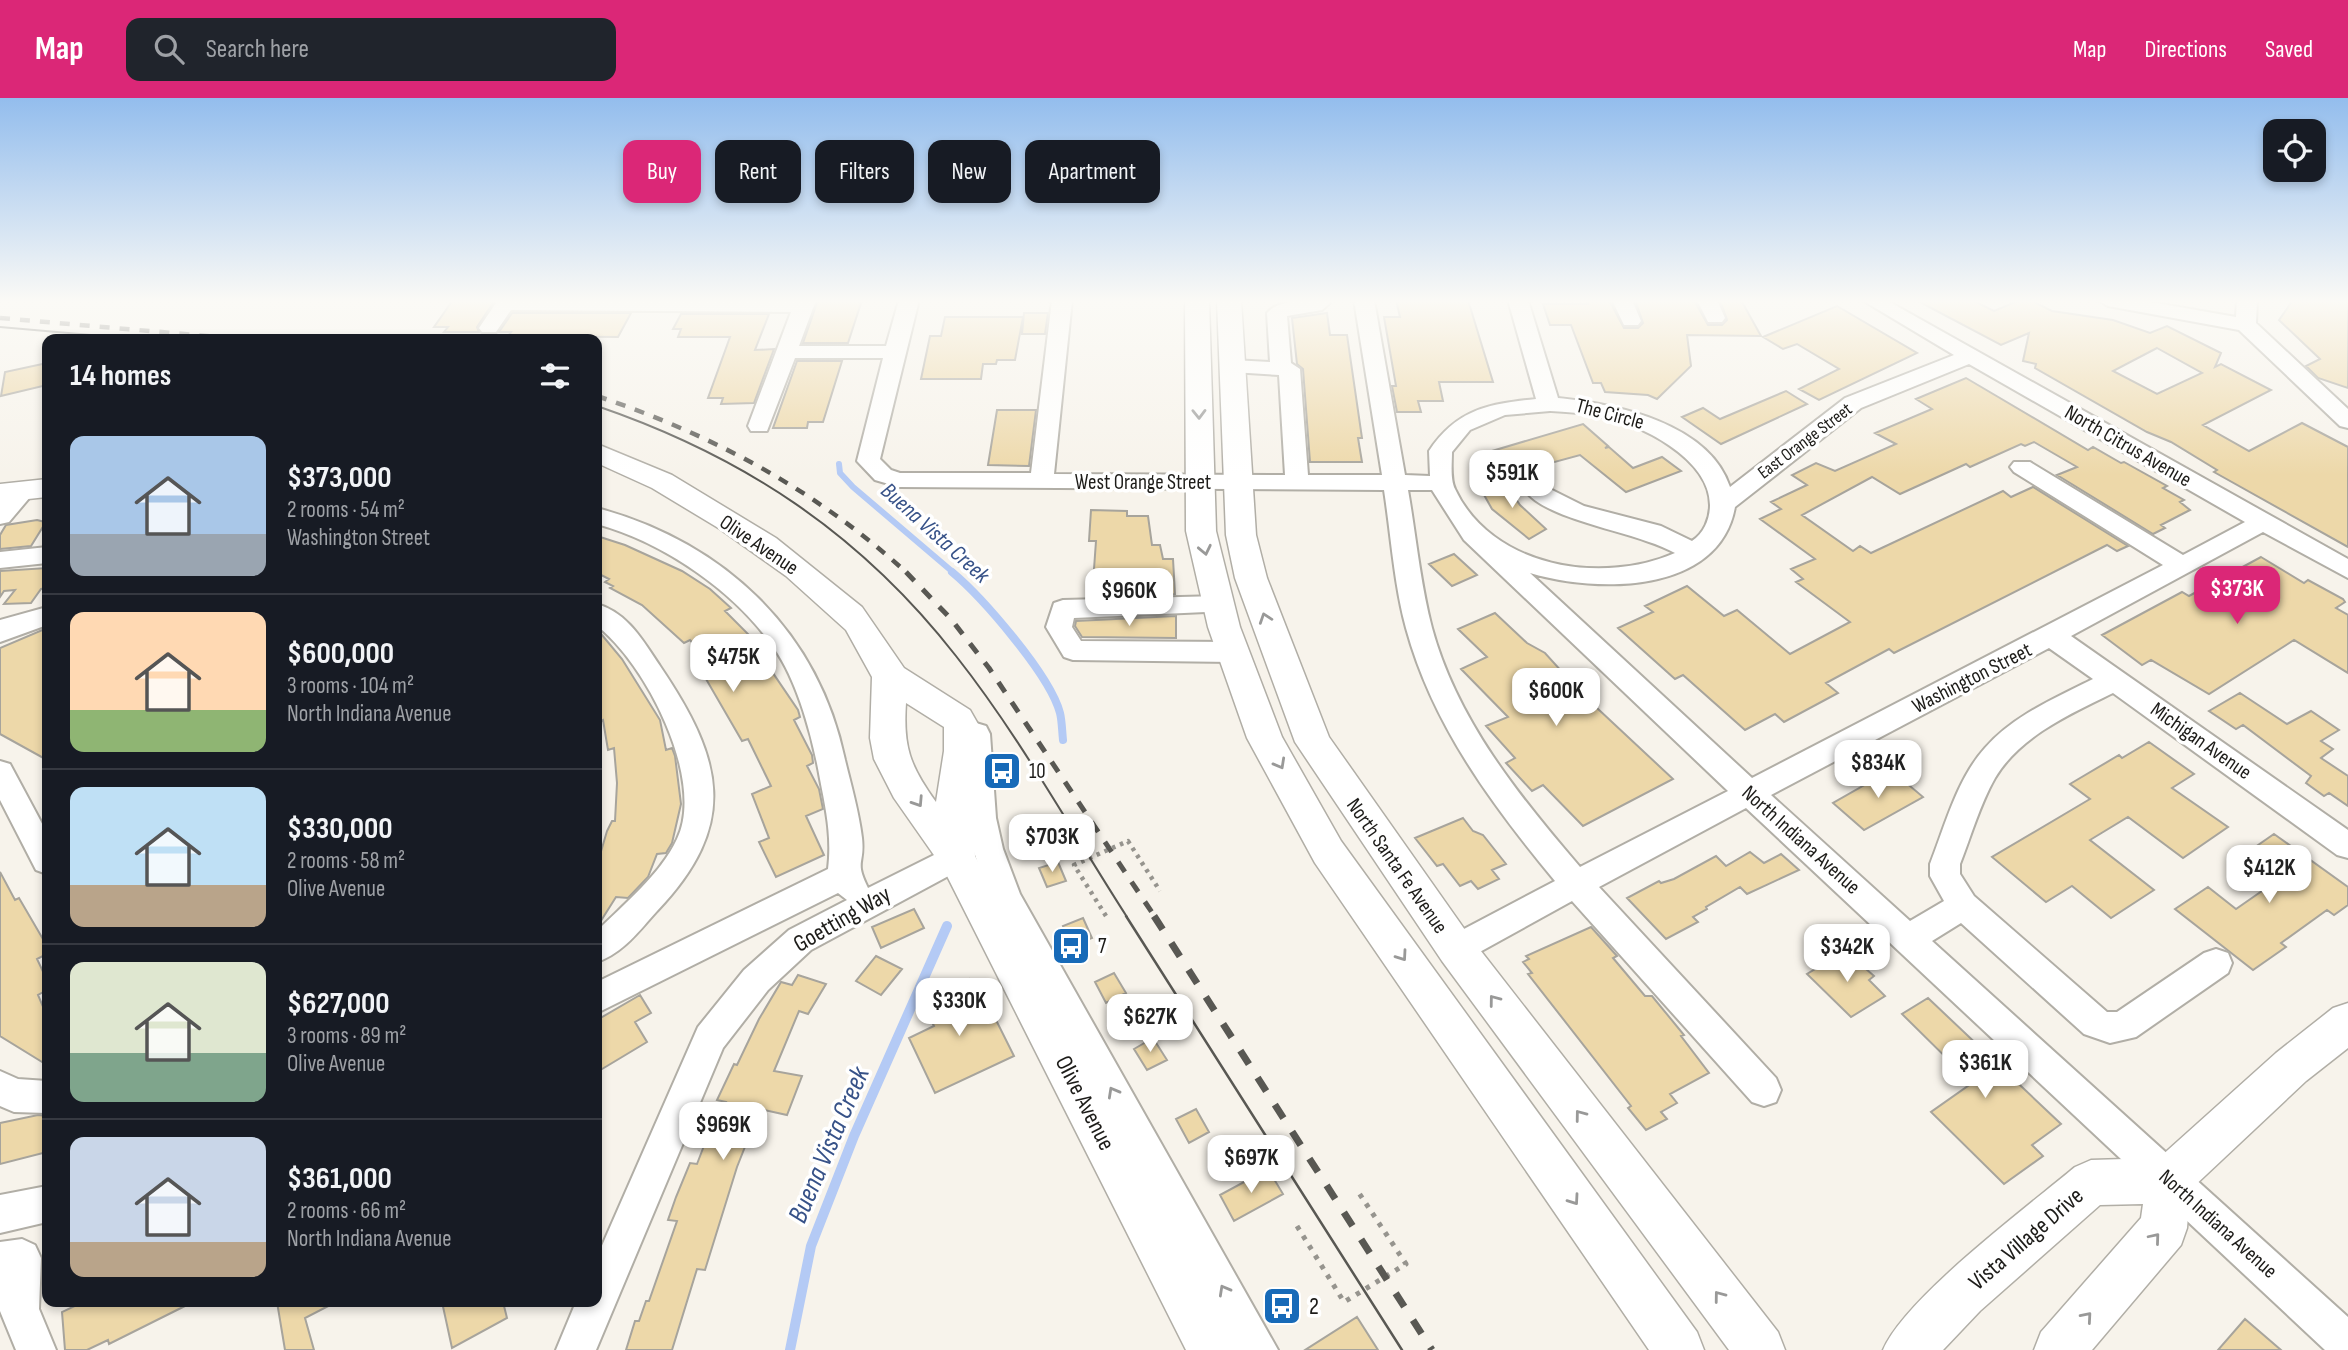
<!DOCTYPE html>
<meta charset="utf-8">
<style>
:root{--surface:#171b24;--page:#20242c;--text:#f1f3f6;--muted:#9ea1a6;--line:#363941;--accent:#db2777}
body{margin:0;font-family:"Sofia Sans Condensed",sans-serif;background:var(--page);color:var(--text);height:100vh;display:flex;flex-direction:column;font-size:26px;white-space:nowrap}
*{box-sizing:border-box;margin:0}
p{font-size:23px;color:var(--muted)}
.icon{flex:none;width:38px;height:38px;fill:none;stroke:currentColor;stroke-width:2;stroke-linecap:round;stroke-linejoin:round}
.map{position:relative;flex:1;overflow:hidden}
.sheet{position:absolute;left:42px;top:236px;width:560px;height:973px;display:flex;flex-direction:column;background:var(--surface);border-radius:14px;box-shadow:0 4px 10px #0003}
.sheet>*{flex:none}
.banner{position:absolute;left:623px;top:42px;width:665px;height:63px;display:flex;gap:14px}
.buttons{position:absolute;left:2263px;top:21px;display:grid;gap:14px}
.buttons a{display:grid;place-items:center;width:63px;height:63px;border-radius:14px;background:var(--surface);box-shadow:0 4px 10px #0003;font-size:35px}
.price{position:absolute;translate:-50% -60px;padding:0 16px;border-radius:14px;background:#fff;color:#222;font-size:23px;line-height:46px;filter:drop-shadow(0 2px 4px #0008)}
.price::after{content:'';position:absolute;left:50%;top:42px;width:21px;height:16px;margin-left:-10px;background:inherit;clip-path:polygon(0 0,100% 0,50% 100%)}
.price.on{background:var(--accent);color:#fff}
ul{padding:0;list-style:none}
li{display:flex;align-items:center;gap:21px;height:175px;padding:0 28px}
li+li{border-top:2px solid var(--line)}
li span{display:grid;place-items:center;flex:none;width:196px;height:140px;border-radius:14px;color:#555}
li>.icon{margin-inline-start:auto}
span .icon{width:84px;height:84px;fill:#fffc;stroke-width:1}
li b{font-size:30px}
h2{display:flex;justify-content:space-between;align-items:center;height:84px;padding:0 28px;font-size:30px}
.chip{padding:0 24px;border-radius:14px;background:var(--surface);box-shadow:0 4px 10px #0003;font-size:24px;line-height:63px}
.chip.on{background:var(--accent);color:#fff}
header{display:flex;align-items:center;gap:42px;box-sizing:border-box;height:98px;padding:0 35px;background:var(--accent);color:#fff}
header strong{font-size:33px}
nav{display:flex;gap:38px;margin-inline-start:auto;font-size:24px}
.search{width:490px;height:63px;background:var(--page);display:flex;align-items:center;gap:18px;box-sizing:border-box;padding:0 24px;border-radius:14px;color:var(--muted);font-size:26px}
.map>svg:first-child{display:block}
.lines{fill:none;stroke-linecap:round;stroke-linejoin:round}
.stream-far2{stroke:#b4caf5;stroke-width:6}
.stream-far1{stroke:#b4caf5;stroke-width:8}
.stream{stroke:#b4caf5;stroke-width:10}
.building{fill:#edd8a9;stroke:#a7a49c;stroke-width:2;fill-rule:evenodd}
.minor-casing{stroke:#b1aea6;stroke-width:4}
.major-casing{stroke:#b1aea6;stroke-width:3}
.path-far1{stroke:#96948e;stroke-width:4.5;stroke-dasharray:3.5 5;stroke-linecap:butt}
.path{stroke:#96948e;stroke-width:5;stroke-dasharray:4.5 7;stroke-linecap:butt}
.minor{fill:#fff;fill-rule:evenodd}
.major{fill:#fff;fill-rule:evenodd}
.tram-far1{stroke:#595853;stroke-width:2}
.tram{stroke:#595853;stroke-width:2.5}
.rail-far2{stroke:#595853;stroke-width:4.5;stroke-dasharray:10 10;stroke-linecap:butt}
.rail-far1{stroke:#595853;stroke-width:5;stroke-dasharray:12 12;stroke-linecap:butt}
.rail{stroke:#595853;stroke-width:7;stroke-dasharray:16 16;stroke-linecap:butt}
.oneway{stroke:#999998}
.labels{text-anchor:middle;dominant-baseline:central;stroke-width:7;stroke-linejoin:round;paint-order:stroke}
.far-street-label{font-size:18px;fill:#1d1c19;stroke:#fff}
.street-label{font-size:21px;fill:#1d1c19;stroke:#fff}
.poi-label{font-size:21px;fill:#1d1c19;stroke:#fff;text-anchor:start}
.water-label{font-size:23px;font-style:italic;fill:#375288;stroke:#fff}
.near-street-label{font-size:24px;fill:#1d1c19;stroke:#fff}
.near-poi-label{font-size:24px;fill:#1d1c19;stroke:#fff;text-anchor:start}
.near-water-label{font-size:28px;font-style:italic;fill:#375288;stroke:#fff}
</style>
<header>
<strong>Map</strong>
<div class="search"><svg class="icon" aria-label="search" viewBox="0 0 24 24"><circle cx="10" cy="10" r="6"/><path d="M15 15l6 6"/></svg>Search here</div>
<nav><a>Map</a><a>Directions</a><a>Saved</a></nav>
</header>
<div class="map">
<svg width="2348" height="1252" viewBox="0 0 2348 1252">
<rect width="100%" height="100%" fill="#f7f3eb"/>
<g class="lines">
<path class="stream-far2" d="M839 366 840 375 853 389 954 475"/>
<path class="stream-far1" d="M952 474C982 499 1050 577 1060 615 1062 623 1062 633 1063 642"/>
<path class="stream" d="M790 1252 811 1148 854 1038 947 828"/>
</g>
<path class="building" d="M453 202H495L477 229 479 234H444L448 229H434Z
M818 202H862L848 245H803Z
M1396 202H1468L1493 284H1439L1443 303H1418L1421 314H1397L1392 288H1396L1384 219H1400Z
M1586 202H1609L1624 230H1638L1643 225 1635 202H1694L1708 227H1722L1727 222 1720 202H1741L1761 238 1687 237 1691 268 1657 301 1648 297 1605 294 1601 285H1593L1571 227H1550L1543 206H1588Z
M1916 202H1972L1994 213 2020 202H2030L2052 213 2113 222 2150 235 2167 228 2221 255 2215 269 2221 266 2271 292 2203 327 2249 353 2302 325 2348 349V449L2214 374 2217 372 2171 344 2147 334 2035 270 2036 266 2023 263 2029 235 2001 247ZM2157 250 2202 275 2157 296 2113 273Z
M2293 202H2348V290L2318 280 2306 268 2320 261 2279 222Z
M1837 208 1917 255 1819 302 1799 291 1839 271 1797 246 1783 251 1763 239Z
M512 215H631L618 239 508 238 511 234H499Z
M1024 215H1048L1045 236H1022Z
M1327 215 1330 237H1347L1362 340H1358L1362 364H1310L1303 271 1297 266 1292 220Z
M681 216H769L755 252 774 251 754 305 721 306 723 300H708L730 239H678L681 231H673Z
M945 219H1023L1015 262H997L996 266H983L981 281H921L930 238H941Z
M797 263H842L823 324H808L807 330H773Z
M47 265V287L1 298 5 274Z
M1966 280 2088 352 2093 349 2121 365 2124 364 2167 388 2163 390 2184 402 2180 404 2190 412 2161 427 2165 430 2153 436 2057 377 2077 369 2034 344 2025 348 2021 346 1970 369 1966 366 1900 396 1872 379 1802 417 1853 453 1860 448 1871 455 2003 393 2011 399 2033 389 2128 448 2117 453 2107 447 1894 555 1889 551 1826 585 1838 595 1784 624 1775 616 1745 632 1683 577 1675 581 1618 530 1653 514 1645 508 1687 488 1724 518 1737 512 1790 556 1850 524 1796 484 1803 481 1791 471 1815 461 1760 421 1781 411 1771 404 1807 387 1792 377 1816 365 1835 373 1896 346 1875 335 1932 311 1916 301Z
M1786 293 1807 306 1721 346 1682 319 1703 310 1720 321Z
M997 312H1036L1029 368 988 367Z
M1583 326 1608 348 1605 350 1609 349 1633 370 1662 359 1681 373 1626 394 1580 357 1496 380 1475 358Z
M1479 388H1507L1520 407 1546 431 1529 441 1492 411Z
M1091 412 1127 413V418H1148L1152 447H1160L1163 461H1173L1175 496 1092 499 1096 443H1089Z
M37 422 45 424 44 427 31 448 0 451V437L6 427Z
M597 438 625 447 682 473 710 491 731 510 725 513 756 544 759 549 756 550 798 612 800 619 794 622 812 657 813 665 807 668 819 691 823 711 806 718 824 757 776 779 759 744 769 740 752 696 771 688 748 641 742 643 706 581 719 575 690 542 684 545 642 507 610 490 613 488 605 484 609 481 597 475Z
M1454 456 1477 477 1452 488 1429 466Z
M2261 459 2304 485 2308 482 2343 501 2345 504 2336 510 2348 517V575L2294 542 2209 596 2151 562 2142 567 2102 537 2182 494 2189 498Z
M47 470V490L41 491 31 505 4 506 15 492 4 493 0 499V473Z
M1495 515 1527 545 1545 555 1582 596 1673 681 1583 728 1543 687 1532 693 1506 665 1515 660 1486 628 1508 619 1461 571 1487 559 1458 531Z
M1176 518V540L1082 539 1075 528 1076 523Z
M47 530V662L0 636V550Z
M597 531 622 561 660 622 666 652 672 650 675 658 681 706 672 745 666 755 657 756 648 779 628 800 616 799 597 829V767L607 733 612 723H615L617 685 614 650 608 652 603 622 597 625Z
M2240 595 2287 626 2311 613 2339 632 2321 643 2333 651 2321 660 2348 678V708L2329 695 2324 698 2306 685 2311 678 2243 627 2236 631 2209 613Z
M2149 644 2194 676 2172 690 2228 729 2183 760 2128 719 2090 742 2154 792 2111 820 2072 788 2046 804 1992 759 2090 701 2070 686 2119 657 2122 660Z
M1891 672 1923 699 1864 732 1833 705Z
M1463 720 1473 733 1483 737 1506 766 1492 772 1499 781 1478 791 1471 783 1460 788 1443 766 1437 768 1415 740Z
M2274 736 2348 789V807L2334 817 2327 812 2281 845 2286 849 2253 872 2175 811 2208 789 2236 811 2282 779 2248 754Z
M1750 754 1764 765 1781 756 1799 772 1747 796 1740 789 1706 809 1707 811 1693 819 1698 824 1666 841 1627 800 1659 783 1661 785 1674 781 1716 758 1726 768Z
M1058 764 1066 783 1047 789 1039 770Z
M0 774 15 802 19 800 47 848V856L37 861 47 882V892L38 897 47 918V967L0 938Z
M914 811 924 830 881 850 872 829Z
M1083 820 1092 840 1072 848 1063 828Z
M1591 829 1617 858 1613 860 1645 898H1652L1684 937 1681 938 1709 975 1670 996 1677 1005 1661 1014 1667 1021 1646 1032 1628 1010 1631 1008 1528 876 1532 875 1523 864 1529 861 1526 858Z
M1842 855 1853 867 1858 864 1874 878 1869 882 1885 898 1851 919 1807 876Z
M876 858 902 871 881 897 856 883Z
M1114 875 1126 895 1106 905 1095 884Z
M798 877 826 886 808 916 799 913 774 973 802 978 787 1017 760 1011 737 1069 705 1172 697 1171 672 1252H626L635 1223H639L646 1203H649L677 1123 668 1122 676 1099 690 1065 697 1066 707 1040H711L726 1004 717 1002 734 966 737 967 759 921 781 884 792 887Z
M969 881 982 908 988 906 1014 958 935 995 909 940 934 928 922 903Z
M640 897 651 915 635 924 647 944 597 974V922Z
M1928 900 2061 1026 2032 1047 2043 1058 2004 1086 1931 1014 1972 985 1902 916Z
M1153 940 1167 962 1147 972 1134 951Z
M1196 1011 1209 1034 1189 1045 1176 1021Z
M38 1017 47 1018V1054L0 1066V1025Z
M1268 1071 1283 1096 1234 1123 1220 1097Z
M83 1204H193L109 1246 108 1242 87 1252H65L62 1214Z
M277 1204H336L305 1220 314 1252H285Z
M442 1204H503L507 1220 452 1250Z
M1357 1219 1378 1252H1305Z
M2245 1221 2281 1252H2218Z"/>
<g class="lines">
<defs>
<path id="minor" d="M498 202H816L799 248H886L899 202H919L880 361 891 372 900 375H1031L1052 202H1072L1054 376 1285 377 1279 277 1232 274 1221 268 1232 262 1270 264 1267 215C1279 200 1312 202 1329 202L1330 205 1322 212 1287 218 1291 265 1300 271 1308 377H1382L1354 202H1374L1405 377 1430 378 1429 353C1457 311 1489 306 1536 301L1508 202H1528L1558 300C1616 306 1709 325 1730 389L1845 300 1954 257 1862 202H1886L2348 461V480L2263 434 2071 538 2348 732V760L2337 757 2113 595C2070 616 2020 638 1995 680 1980 706 1971 738 1960 766V776L1974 798 2107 914H2117L2204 855 2216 851 2228 855 2232 865 2228 875 2136 939 2110 945 2084 936 1961 825 1932 843 2348 1219V1252H2325L1746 710 1599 789 1776 980 1781 992 1776 1004 1764 1008 1752 1004 1572 803 1467 861 1456 865 1445 861 1440 851 1445 841 1555 783C1492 707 1432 626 1406 530 1394 486 1391 437 1384 392L899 389 875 382 857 363 883 260H795L767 333H751L748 328 791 214 511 212 496 234H482L479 230ZM1969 266 2245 424 2183 457 2030 364H2014L2010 369 2014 374 2163 467 1752 680 1530 475C1596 495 1719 497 1735 409L1861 310ZM1550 313C1566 314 1583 315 1599 318 1639 325 1710 360 1710 407 1710 421 1704 435 1692 443L1661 428 1584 408 1536 384 1528 386 1524 391C1545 423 1636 433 1675 455 1602 487 1492 470 1455 391 1450 381 1452 365 1452 354L1470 332 1505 317ZM1408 392H1432L1464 442 1728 693 1580 769C1519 698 1457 622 1432 530 1420 485 1416 437 1408 392ZM2049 550 2093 581C2055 600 2013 618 1985 650 1957 681 1945 728 1930 766V778L1944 803 1910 823 1771 697Z
M1612 202H1632L1641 223 1638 227H1624Z
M1697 202H1717L1725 220 1722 224H1708Z
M2098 202H2139L2236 219 2237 202H2257L2256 225 2348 311V330L2340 328 2239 232 2108 208Z
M24 385 32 387 36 392 9 424 0 426V403L16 387Z
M597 410C723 444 818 532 845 662 851 687 859 714 862 740 865 767 854 762 868 790L956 746 967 750 971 759 967 768 811 852 768 892 723 950 596 1252H556L576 1204H597V1159L698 929 744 872 789 832 847 802 838 795 597 915V884L828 771C832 739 826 712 820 681 813 641 798 584 774 550 735 493 663 444 597 426Z
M47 449V465L0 470V454Z
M1219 498 1228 501 1232 507 1228 513 1074 520 1072 529 1081 543 1233 544 1242 547 1246 554 1242 561 1233 564 1073 562 1064 559 1046 529 1054 505 1063 502Z
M597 506C628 515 643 543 660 568 723 661 740 726 657 813 639 833 623 855 597 864V833C625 805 660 777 677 741 706 682 645 564 597 528Z
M47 509V527L0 544V522Z
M976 625 986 628 990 636 996 720 1003 751 1020 796 1278 1252H1236L990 800 973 751 966 720 962 636 966 628Z
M0 663 10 666 47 735V776L36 772 0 702Z
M0 973 18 981 47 983V1015L14 1014 0 1008Z
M47 1088V1124L0 1135V1097Z
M22 1141 35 1147 41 1160 39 1211 56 1252H16L0 1213V1144Z"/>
<path id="major" d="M1185 202H1209L1216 433 1240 529 1282 639 1341 743 1697 1234 1704 1252H1649L1315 765 1247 640 1208 529 1186 433Z
M1217 202H1241L1256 437 1267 480 1329 639 1470 839 1778 1234 1785 1252H1729L1442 863 1295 644 1235 480 1226 437Z
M597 346 672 377 776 440 862 509 904 570 970 612 978 626 981 644 973 700 975 758 1238 1252H1186L943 770 894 700 874 661 870 640 872 579 846 532 786 478 720 431 652 390 597 365ZM906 605 944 629V653L936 704C910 668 903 649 906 605Z
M47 381V399L0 404V386Z
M2348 905V950L2306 983 2190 1092 2187 1130 2181 1147 2092 1252H2034L2041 1234 2141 1120 2143 1106 2100 1107 1980 1213 1943 1252H1883C1905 1200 2027 1109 2075 1069L2091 1062 2159 1060 2276 955 2333 910Z"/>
</defs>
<use href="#minor" class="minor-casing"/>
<use href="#major" class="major-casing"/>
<path class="path-far1" d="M1106 818 1074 767 1128 743 1160 793"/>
<path class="path" d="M1297 1128 1344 1204 1406 1166 1357 1092"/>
<use href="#minor" class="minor"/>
<use href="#major" class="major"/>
<path class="tram-far1" d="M0 229 148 242
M597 308C743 358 860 435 956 558 1020 639 1071 732 1127 819"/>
<path class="tram" d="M1126 818 1402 1252"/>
<path class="rail-far2" d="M0 220 253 242
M597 298C713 337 816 392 907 475"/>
<path class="rail-far1" d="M906 474 951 521 989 570 1155 819"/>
<path class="rail" d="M1154 818 1432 1252"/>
</g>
<defs><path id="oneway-chevron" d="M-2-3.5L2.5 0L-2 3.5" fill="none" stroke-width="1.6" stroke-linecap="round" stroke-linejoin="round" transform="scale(1.75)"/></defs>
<g class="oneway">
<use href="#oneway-chevron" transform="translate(1199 316) rotate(89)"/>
<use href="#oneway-chevron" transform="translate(1205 452) rotate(78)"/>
<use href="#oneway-chevron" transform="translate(1265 520) rotate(-109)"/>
<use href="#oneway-chevron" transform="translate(1280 666) rotate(61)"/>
<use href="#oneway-chevron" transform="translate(918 704) rotate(57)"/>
<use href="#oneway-chevron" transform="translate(1402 858) rotate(55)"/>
<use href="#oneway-chevron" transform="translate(1494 902) rotate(-127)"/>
<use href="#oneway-chevron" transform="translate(1113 994) rotate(-119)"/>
<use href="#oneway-chevron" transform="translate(1580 1017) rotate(-127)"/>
<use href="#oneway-chevron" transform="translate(1574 1102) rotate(55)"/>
<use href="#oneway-chevron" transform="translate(2155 1140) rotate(-50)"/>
<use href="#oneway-chevron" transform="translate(1224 1192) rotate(-119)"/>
<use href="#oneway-chevron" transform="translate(1719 1198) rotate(-127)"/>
<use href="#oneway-chevron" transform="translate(2087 1219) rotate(-49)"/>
</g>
<linearGradient id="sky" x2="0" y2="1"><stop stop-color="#93bded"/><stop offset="0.54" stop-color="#fbfaf6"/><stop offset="1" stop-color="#fbfaf6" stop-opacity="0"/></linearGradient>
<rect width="2348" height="377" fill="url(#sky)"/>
<defs>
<symbol id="bus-square" viewBox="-11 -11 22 22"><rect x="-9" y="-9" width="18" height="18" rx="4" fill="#176ab8" stroke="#fff"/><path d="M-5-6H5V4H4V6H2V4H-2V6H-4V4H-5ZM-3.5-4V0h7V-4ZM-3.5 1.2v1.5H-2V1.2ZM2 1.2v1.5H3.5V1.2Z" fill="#fff"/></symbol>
</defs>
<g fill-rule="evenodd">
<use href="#bus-square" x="980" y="651" width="44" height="44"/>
<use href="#bus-square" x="1049" y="826" width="44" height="44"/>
<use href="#bus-square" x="1260" y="1186" width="44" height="44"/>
</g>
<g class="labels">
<g class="far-street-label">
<text transform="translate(1805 343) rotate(-37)">East Orange Street</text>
</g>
<g class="street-label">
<text transform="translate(1610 316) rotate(15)">The Circle</text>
<text transform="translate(2128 348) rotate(30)">North Citrus Avenue</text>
<text x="1143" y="384">West Orange Street</text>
<text transform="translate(759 447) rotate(34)">Olive Avenue</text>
<text transform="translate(1972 580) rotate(-27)">Washington Street</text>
<text transform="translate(2201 643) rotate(35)">Michigan Avenue</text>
<text transform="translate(1801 742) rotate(42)">North Indiana Avenue</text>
<text transform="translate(1397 768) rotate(55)">North Santa Fe Avenue</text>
<text transform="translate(2218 1126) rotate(42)">North Indiana Avenue</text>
</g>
<g class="poi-label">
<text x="1029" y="673">10</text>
<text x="1098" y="848">7</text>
</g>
<g class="water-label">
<text transform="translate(935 435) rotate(42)">Buena Vista Creek</text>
</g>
<g class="near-street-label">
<text transform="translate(842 821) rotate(-30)">Goetting Way</text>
<text transform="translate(1085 1005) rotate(63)">Olive Avenue</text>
<text transform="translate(2026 1141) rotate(-41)">Vista Village Drive</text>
</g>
<g class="near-poi-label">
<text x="1309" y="1208">2</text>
</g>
<g class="near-water-label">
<text transform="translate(829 1047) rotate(-67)">Buena Vista Creek</text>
</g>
</g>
</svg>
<div class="buttons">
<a><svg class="icon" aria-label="locate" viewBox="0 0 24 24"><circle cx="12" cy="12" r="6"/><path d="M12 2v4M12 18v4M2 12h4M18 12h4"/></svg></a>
</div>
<b class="price" style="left:1512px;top:412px">$591K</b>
<b class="price on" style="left:2237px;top:528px">$373K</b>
<b class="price" style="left:1129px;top:530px">$960K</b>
<b class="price" style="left:733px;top:596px">$475K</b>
<b class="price" style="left:1556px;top:630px">$600K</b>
<b class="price" style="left:1878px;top:702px">$834K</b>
<b class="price" style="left:1052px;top:776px">$703K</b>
<b class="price" style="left:2269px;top:807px">$412K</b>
<b class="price" style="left:1847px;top:886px">$342K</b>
<b class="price" style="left:959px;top:940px">$330K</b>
<b class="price" style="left:1150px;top:956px">$627K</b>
<b class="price" style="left:1985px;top:1002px">$361K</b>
<b class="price" style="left:723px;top:1064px">$969K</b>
<b class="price" style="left:1251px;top:1097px">$697K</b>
<div class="banner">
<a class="chip on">Buy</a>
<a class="chip">Rent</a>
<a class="chip">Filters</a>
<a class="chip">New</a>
<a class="chip">Apartment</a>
</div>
<section class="sheet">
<h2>14 homes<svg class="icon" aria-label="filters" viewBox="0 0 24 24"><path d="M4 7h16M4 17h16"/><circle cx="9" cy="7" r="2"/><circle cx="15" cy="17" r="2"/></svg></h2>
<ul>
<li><span style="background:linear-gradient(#a9c7e8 70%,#9aa5b1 0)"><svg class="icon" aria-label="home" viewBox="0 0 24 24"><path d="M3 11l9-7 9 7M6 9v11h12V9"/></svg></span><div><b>$373,000</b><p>2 rooms · 54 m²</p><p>Washington Street</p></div></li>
<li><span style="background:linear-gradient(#ffd9b3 70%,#8fb573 0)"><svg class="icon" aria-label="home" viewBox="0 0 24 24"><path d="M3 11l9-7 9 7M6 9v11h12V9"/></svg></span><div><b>$600,000</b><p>3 rooms · 104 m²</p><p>North Indiana Avenue</p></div></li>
<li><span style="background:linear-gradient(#bfe0f5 70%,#b9a48a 0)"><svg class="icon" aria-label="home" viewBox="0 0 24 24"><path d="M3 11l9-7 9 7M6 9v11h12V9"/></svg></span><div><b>$330,000</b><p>2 rooms · 58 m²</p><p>Olive Avenue</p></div></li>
<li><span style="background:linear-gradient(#dfe7d0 65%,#7fa58c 0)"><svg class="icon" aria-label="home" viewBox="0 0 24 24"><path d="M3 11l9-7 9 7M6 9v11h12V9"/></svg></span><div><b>$627,000</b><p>3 rooms · 89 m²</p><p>Olive Avenue</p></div></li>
<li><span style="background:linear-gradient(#c9d6e8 75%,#b9a48a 0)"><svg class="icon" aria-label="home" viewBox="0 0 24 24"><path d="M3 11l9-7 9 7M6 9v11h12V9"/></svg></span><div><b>$361,000</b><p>2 rooms · 66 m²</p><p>North Indiana Avenue</p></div></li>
</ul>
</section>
</div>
